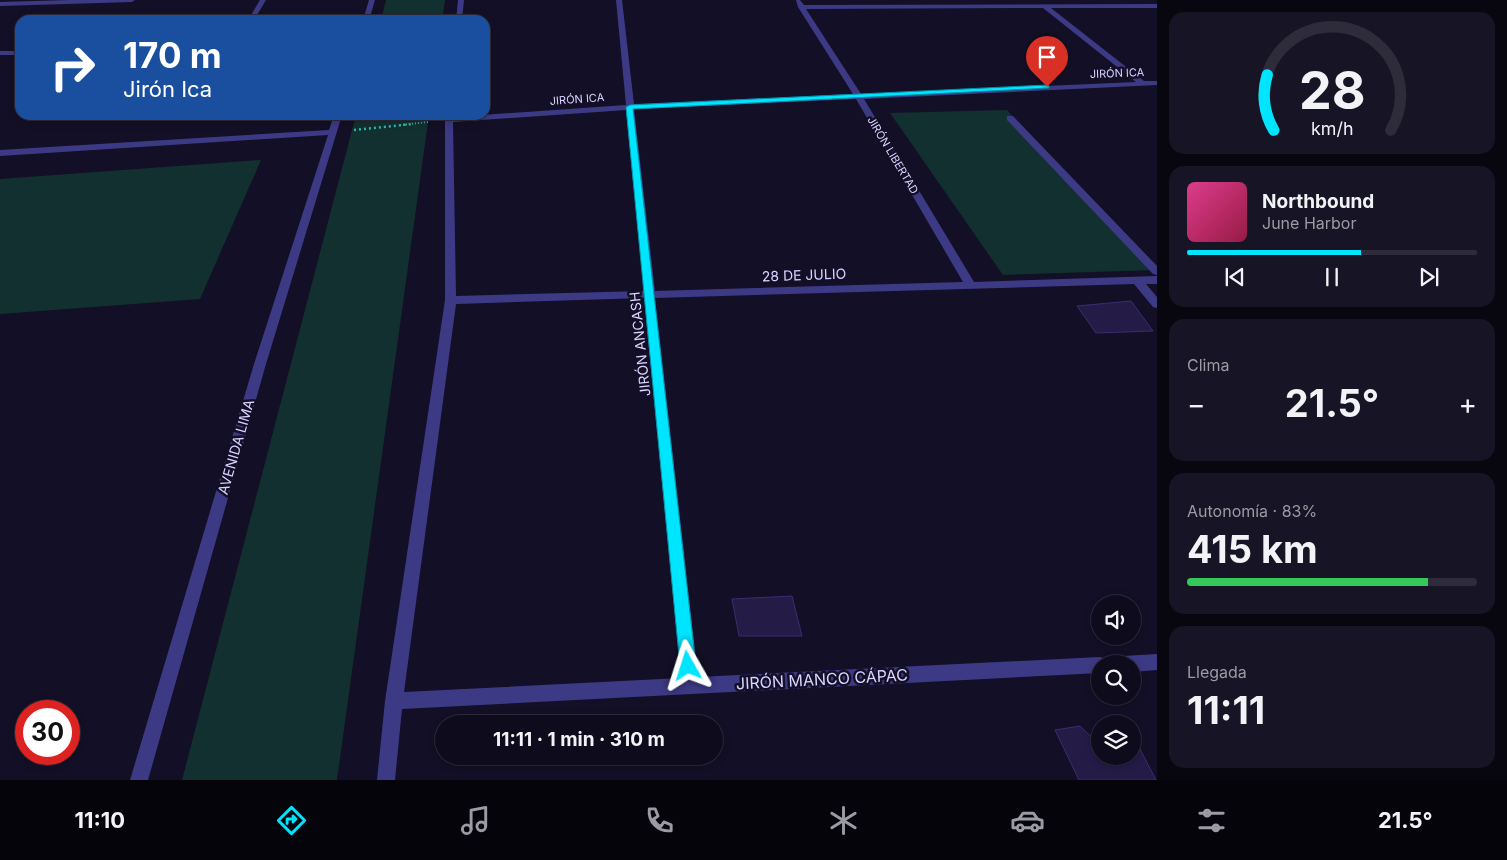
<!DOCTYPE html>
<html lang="es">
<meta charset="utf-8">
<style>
:root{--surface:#0e0b1c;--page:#171425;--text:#f1f3f6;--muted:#9b9ba3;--line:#2e2b3b;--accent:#00e5ff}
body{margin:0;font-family:Inter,sans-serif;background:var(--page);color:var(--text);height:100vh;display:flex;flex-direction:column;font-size:19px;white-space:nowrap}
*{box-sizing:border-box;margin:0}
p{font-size:16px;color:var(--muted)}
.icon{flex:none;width:28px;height:28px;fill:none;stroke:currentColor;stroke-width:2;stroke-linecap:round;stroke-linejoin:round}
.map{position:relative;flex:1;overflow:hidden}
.drawer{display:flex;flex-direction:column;gap:12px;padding:12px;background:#08060f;width:350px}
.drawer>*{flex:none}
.guide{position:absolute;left:15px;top:15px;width:475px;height:105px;border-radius:15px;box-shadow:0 2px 8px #0003,0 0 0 1px var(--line);background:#1a4fa0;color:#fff;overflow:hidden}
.controls{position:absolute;left:1091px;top:595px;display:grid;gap:10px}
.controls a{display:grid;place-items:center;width:50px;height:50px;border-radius:50%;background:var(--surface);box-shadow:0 2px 8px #0003,0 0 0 1px var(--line);font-size:25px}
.speed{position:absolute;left:15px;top:700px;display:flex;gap:10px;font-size:25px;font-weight:700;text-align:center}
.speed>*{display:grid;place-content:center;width:65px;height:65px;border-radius:50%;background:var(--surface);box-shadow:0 2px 8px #0003,0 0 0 1px var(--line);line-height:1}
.speed .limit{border:8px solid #d22;background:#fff;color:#111}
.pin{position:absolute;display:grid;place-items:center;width:42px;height:42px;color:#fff;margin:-51px -21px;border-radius:50% 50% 50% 0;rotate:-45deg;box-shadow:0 0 5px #0007}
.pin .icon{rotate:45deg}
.me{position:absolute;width:55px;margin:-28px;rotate:354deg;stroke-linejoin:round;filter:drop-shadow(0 0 4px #0008)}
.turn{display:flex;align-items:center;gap:18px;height:105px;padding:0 25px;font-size:22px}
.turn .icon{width:65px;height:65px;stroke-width:2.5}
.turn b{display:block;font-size:35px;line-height:42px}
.big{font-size:38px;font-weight:700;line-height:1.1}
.drawer .widget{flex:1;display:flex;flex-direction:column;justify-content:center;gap:8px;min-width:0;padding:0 18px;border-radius:15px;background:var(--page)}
.drawer .dial{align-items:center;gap:0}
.dial svg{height:130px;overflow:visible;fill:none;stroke:var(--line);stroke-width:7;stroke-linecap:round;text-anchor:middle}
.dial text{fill:var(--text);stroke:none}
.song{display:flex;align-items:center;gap:15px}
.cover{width:60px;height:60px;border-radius:8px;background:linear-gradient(135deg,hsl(330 70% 55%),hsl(340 70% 35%))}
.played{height:5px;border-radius:2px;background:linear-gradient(90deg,var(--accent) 60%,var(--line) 60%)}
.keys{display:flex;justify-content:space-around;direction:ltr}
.heat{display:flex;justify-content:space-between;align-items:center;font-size:28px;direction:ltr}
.charge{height:8px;border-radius:4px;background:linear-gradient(90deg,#34c759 83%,var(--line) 0)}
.trip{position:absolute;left:435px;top:715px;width:288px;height:50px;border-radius:25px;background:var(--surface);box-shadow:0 2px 8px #0003,0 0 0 1px var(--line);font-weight:700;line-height:50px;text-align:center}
.tabs{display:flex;height:80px;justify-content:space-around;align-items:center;background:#06040b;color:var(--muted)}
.tabs .icon{width:35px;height:35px}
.tabs .current{color:var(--accent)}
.tabs b{font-size:22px;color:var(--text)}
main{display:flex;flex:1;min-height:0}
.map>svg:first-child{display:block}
.green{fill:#12302f}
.building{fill:#241b47;stroke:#3b2d73}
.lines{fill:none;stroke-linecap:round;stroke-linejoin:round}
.path-far1{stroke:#2fb8b0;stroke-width:2;stroke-dasharray:1 2;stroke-linecap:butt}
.path{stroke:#2fb8b0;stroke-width:2.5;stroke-dasharray:2 3;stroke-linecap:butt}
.minor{fill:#3d3a85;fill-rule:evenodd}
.route{fill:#00e5ff;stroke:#0095a6}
.labels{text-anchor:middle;stroke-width:5;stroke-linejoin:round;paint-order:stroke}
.far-street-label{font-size:11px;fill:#d9d4ff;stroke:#130f26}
.street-label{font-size:14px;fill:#d9d4ff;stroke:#130f26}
.near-street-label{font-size:16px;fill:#d9d4ff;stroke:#130f26}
</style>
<main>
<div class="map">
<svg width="1157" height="780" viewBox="0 0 1157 780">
<rect width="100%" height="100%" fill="#130f26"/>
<g class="green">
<polygon points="386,0 445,0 442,20 381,20"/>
<polygon points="1007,110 1155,270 1003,275 890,113"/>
<polygon points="356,115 429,115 337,780 182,780"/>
<polygon points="261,160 200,299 0,314 0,179"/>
</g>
<g class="building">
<polygon points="1131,301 1153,331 1096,333 1077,306"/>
<polygon points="792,596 802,636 739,636 732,599"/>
<polygon points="1080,726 1100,745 1100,756 1132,756 1132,745 1138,745 1156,780 1079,780 1055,730"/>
</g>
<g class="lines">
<polyline class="path-far1" points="400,125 428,122"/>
<polyline class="path" points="354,130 412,124"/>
<g class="minor">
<polygon points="69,0 135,0 132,2 0,6 0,2"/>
<polygon points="260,0 266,0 254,20 248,20"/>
<polygon points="369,0 375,0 369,20 363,20"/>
<polygon points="458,0 464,0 462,20 456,20"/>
<path d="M 616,0 L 622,0 L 634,104 L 853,94 L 798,7 L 796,0 L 800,0 L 804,5 L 1157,4 L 1157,8 L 1051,8 L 1144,81 L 1157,81 L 1157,85 L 864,99 L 974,282 L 1157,276 L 1157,284 L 1146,284 L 1157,297 L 1157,308 L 1153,307 L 1134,284 L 655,298 L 698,677 L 1100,657 L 1106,659 L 1108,664 L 1100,664 L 1100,673 L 402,709 L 395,780 L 377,780 L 385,701 L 445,300 L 445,115 L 453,115 L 453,117 L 626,105 ZM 1043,8 L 1136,82 L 861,94 L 806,9 ZM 856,99 L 963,282 L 655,291 L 634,109 ZM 626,110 L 644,291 L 456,296 L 453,122 ZM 644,298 L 681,678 L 404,692 L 456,304 Z"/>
<rect x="0" y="51" width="20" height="4"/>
<polygon points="190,115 198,115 193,118 190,118"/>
<polygon points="334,115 342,115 266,364 148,780 130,780 254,364 328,135 0,156 0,150 329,130"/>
<polygon points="1007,116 1013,116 1157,266 1157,275 1153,274 1007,120"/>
<polygon points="1157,654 1157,670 1132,672 1132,664 1115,664 1117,658 1123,656"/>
</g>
</g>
<polygon class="route" points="1047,85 1049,86 1049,88 633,109 696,666 693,672 688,674 682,672 680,666 626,107 630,105"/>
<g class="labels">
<g class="far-street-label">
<text transform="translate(1117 73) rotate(-2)" y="4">JIRÓN ICA</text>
<text transform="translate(577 99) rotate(-4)" y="4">JIRÓN ICA</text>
<text transform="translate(893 155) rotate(59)" y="4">JIRÓN LIBERTAD</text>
</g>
<g class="street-label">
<text transform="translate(804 275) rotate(-2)" y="5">28 DE JULIO</text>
<text transform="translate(640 344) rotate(-96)" y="5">JIRÓN ANCASH</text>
<text transform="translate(236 447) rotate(-74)" y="5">AVENIDA LIMA</text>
</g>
<g class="near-street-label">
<text transform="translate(822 679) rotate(-3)" y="6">JIRÓN MANCO CÁPAC</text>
</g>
</g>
</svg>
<div class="controls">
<a><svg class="icon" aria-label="sound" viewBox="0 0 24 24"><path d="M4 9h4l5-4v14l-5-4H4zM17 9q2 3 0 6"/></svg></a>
<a><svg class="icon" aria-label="search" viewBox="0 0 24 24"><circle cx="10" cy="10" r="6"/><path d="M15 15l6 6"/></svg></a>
<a><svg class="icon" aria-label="layers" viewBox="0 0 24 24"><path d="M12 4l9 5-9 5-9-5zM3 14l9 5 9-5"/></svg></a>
</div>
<div class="speed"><div class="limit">30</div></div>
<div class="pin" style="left:1047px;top:87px;background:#d93025"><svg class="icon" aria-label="arrive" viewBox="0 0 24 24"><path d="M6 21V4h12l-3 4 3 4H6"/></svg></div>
<svg class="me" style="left:688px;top:666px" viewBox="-20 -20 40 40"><path d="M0-17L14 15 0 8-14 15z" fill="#00e5ff" stroke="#fff" stroke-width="4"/></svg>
<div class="trip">11:11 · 1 min · 310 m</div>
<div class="guide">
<div class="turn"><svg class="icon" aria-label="right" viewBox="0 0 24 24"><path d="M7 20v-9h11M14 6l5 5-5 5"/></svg><div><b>170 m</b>Jirón Ica</div></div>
</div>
</div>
<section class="drawer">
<div class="widget dial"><svg viewBox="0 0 100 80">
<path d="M14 69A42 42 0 1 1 86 69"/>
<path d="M14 69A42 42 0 0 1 10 35" stroke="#00e5ff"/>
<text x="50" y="56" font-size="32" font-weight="700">28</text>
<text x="50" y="72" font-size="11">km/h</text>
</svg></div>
<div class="widget">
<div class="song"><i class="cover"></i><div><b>Northbound</b><p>June Harbor</p></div></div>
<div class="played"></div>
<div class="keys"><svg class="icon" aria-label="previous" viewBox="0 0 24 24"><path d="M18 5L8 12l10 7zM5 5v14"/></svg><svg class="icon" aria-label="pause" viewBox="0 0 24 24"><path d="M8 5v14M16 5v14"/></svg><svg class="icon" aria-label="next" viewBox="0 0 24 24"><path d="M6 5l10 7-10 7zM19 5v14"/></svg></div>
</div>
<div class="widget"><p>Clima</p>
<div class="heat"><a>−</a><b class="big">21.5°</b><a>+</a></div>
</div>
<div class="widget"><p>Autonomía · 83%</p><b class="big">415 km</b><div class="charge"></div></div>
<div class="widget"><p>Llegada</p><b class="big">11:11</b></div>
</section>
</main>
<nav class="tabs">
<b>11:10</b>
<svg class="icon current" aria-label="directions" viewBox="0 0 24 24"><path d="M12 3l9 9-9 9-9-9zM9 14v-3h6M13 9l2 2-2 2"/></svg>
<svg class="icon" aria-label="music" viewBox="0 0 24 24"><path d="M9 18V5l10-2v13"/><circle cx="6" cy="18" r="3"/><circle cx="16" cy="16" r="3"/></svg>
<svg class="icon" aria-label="phone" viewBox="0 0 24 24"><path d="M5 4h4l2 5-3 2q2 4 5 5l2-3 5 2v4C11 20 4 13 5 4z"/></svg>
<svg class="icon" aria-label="climate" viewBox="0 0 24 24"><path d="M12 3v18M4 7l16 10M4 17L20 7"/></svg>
<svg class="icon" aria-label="car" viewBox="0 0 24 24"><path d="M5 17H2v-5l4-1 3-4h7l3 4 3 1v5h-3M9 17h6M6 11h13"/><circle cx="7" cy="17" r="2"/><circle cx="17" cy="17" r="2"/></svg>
<svg class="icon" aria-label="filters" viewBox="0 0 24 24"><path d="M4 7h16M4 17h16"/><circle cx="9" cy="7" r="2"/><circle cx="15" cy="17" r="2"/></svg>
<b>21.5°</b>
</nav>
